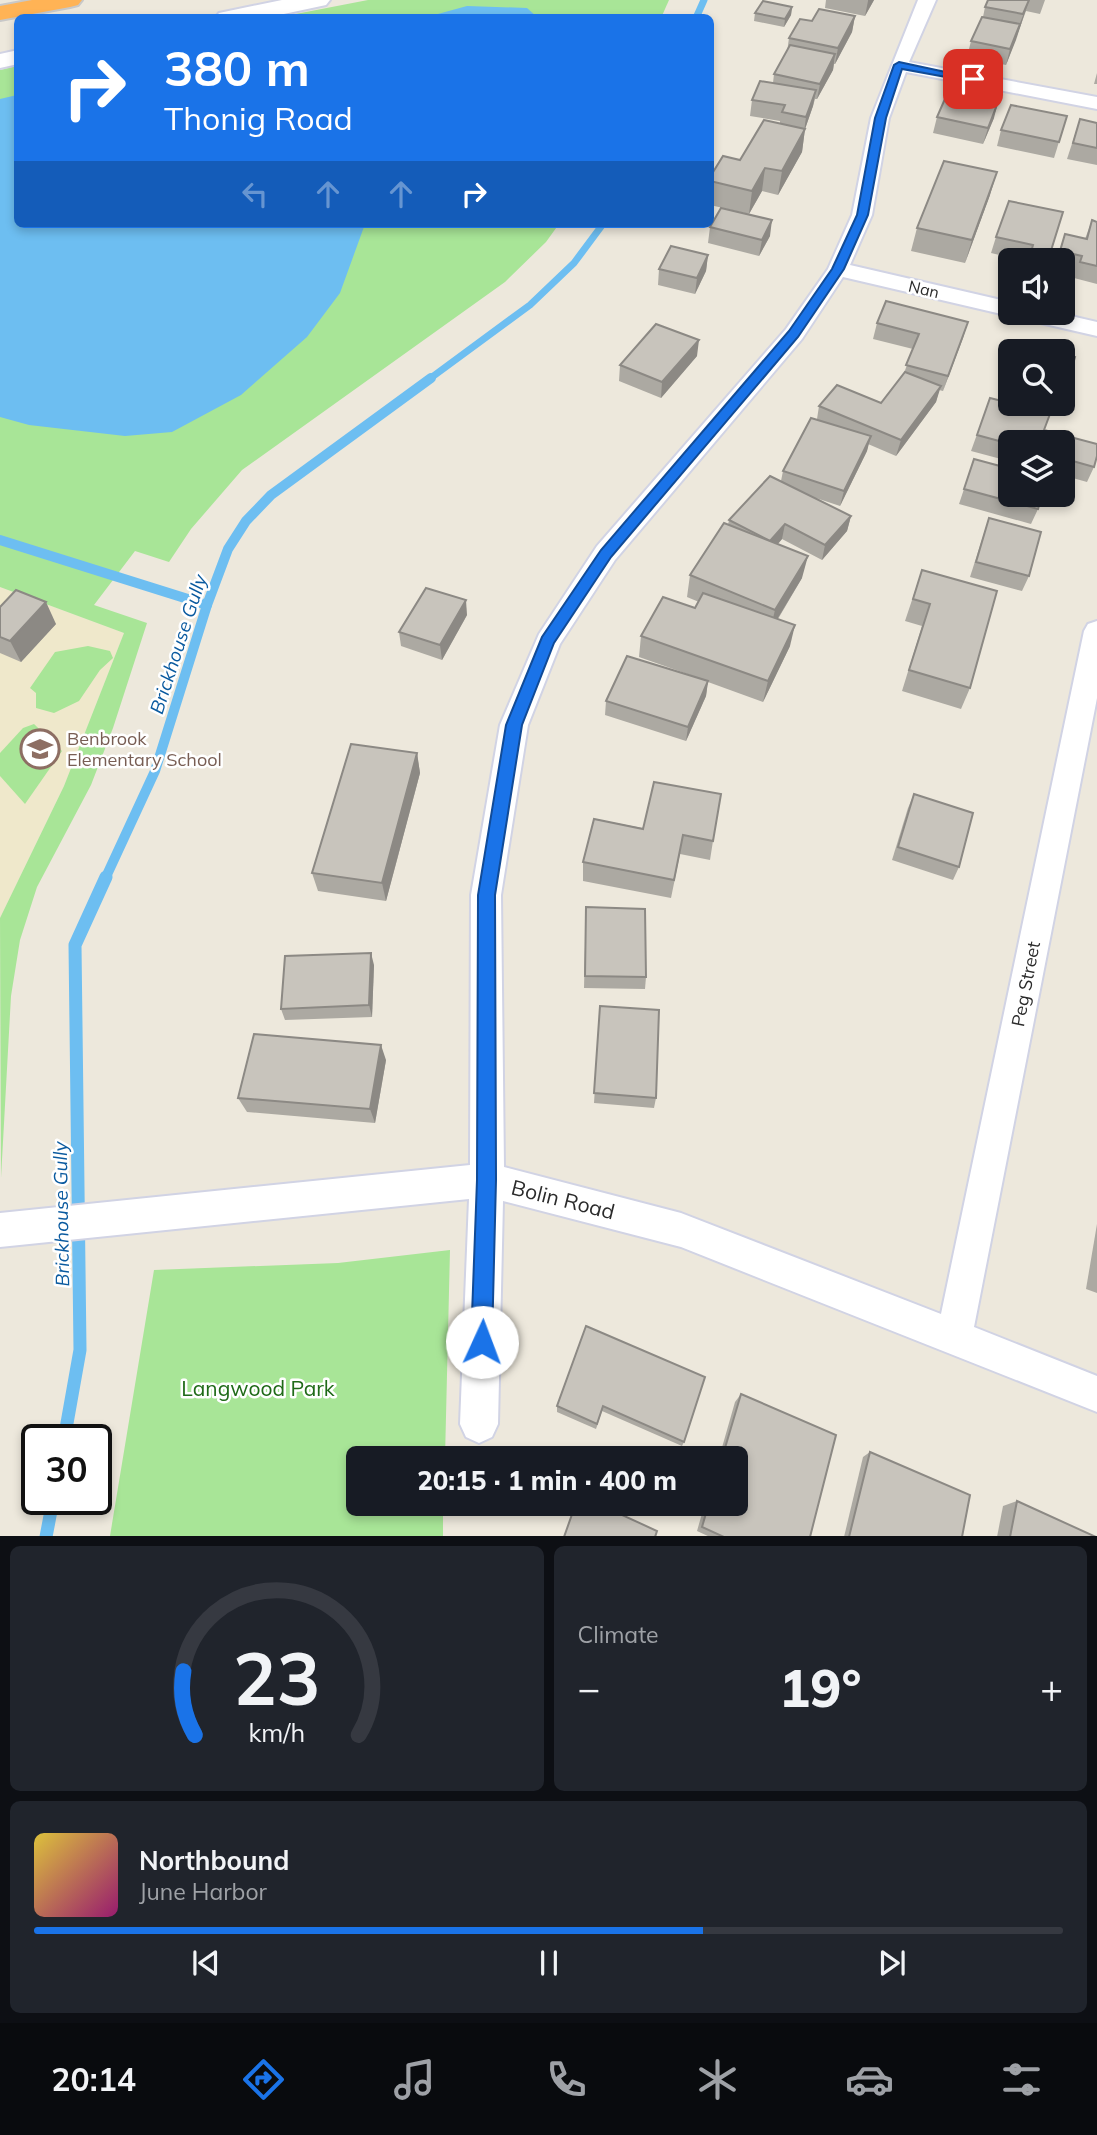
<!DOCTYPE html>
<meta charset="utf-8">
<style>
:root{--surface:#171b24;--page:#20242c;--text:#f1f3f6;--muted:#9ea1a6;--line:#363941;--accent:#1a73e8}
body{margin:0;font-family:Mulish,sans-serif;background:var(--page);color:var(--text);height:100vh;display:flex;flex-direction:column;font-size:26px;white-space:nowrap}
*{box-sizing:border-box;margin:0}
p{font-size:23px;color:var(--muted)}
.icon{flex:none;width:38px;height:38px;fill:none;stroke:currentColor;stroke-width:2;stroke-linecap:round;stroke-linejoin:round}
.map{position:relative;height:1536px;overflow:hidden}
.drawer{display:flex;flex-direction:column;gap:10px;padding:10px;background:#0d0f14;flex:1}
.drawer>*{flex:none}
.top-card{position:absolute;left:14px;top:14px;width:700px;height:214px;border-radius:10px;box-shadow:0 4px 10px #0003;background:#1a73e8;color:#fff;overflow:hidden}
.buttons{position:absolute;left:998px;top:248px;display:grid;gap:14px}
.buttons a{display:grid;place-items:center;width:77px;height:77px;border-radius:10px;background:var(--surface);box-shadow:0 4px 10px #0003;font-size:35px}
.speed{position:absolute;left:21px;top:1424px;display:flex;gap:14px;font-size:35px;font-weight:700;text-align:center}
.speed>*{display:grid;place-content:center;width:91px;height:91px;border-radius:50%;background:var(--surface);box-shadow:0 4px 10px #0003;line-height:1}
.speed .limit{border:4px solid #111;border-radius:10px;background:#fff;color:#111}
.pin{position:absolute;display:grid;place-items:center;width:60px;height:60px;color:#fff;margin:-30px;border-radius:14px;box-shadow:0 4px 10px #0006}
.me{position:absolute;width:77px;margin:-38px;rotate:2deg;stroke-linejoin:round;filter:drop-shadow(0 0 5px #0008)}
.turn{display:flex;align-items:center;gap:24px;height:147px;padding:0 35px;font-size:32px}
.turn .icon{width:91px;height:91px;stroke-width:2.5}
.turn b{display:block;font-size:49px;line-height:60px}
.lanes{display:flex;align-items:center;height:66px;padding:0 35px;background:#0003;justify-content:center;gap:35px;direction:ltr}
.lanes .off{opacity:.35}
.big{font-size:52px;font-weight:800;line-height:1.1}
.drawer .card{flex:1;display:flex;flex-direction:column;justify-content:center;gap:10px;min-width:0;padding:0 24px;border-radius:10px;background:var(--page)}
.drawer .dial{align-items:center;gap:0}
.dial svg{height:182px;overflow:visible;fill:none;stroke:var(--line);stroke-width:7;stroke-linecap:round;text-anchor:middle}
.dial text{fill:var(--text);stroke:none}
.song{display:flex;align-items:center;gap:21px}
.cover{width:84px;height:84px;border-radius:10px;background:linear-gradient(135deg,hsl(50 70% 55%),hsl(320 70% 35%))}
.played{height:7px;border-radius:4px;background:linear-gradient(90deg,var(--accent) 65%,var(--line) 65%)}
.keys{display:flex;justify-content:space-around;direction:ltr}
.heat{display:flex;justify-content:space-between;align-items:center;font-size:38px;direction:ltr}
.drawer .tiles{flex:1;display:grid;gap:10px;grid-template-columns:1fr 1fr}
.card:last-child{grid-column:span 2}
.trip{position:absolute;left:346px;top:1446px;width:402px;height:70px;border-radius:10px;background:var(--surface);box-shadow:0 4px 10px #0003;font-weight:800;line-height:70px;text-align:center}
.menu{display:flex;height:112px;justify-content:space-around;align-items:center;background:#090b0e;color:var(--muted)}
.menu .icon{width:49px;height:49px}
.menu .active{color:var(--accent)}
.menu b{font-size:32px;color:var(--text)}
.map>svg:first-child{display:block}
.education{fill:#efe8cb}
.green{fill:#a8e597}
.water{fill:#6dbef1}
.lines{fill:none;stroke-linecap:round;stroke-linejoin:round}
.stream-far2{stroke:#6dbef1;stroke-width:7}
.stream-far1{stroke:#6dbef1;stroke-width:10}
.stream{stroke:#6dbef1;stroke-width:13}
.minor-casing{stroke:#d1d3e4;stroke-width:4}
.secondary-casing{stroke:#d1d3e4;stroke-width:4}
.motorway-casing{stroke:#c8c8c8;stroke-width:4}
.minor{fill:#fff;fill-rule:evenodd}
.secondary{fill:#fff;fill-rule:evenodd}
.motorway{fill:#ffb355;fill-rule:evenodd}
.wall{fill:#aca9a2}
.shaded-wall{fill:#8c8984}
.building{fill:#c8c4bc;stroke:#8c8984;stroke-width:2}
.route{fill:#1a73e8;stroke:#114b97;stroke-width:2}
.labels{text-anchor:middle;stroke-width:5;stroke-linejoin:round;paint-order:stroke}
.far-street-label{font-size:16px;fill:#2b2b2b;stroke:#fff}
.education-label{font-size:18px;fill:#785e54;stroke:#fff;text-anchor:start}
.street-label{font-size:18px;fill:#2b2b2b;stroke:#fff}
.water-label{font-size:19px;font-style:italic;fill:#0a5a9f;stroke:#fff}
.near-street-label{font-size:21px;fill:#2b2b2b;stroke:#fff}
.near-park-label{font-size:21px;fill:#1f6a18;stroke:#fff}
</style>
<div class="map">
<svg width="1097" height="1537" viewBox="0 0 1097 1537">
<rect width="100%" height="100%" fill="#ede8dc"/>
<polygon class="education" points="0,587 124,633 64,786 0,918"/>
<g class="green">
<polygon points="368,0 669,0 661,18 275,18"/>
<polygon points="17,66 18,224 559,224 546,242 505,282 242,470 191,529 169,562 135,551 94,605 147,623 113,728 91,785 37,887 20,940 11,996 1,1178 0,918 64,786 124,633 0,587 0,70"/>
<polygon points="88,646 110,651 113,658 100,670 79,701 54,713 36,708 36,693 30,688 55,652"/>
<polygon points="34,724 62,751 25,804 0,776 0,753 23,728"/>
<polygon points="450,1250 445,1458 359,1458 359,1503 443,1503 443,1536 110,1536 154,1270 338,1263"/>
</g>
<g class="water">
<polygon points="467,6 527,8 537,17 427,17"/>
<polygon points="17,95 18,224 365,224 340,293 307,337 241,395 172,432 125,436 29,425 0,417 0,99"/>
</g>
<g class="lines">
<g class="stream-far2">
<polyline points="696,18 704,0"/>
<polyline points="428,380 530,305 574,263 603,224"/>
</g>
<g class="stream-far1">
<polyline points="0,540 207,605"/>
<polyline points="105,879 155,771 207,605 228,549 246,521 271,495 431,378"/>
</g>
<g class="stream">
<polyline points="64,1440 80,1350 75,945 106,877"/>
<polyline points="46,1537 53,1500"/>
</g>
<g class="minor-casing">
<polygon id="minor" points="918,0 936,0 909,62 1097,97 1097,109 906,72 889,118 872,215 850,265 1010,302 1010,313 1058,313 1097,322 1097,336 1019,318 1017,314 1010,316 843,277 802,339 615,560 560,644 528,725 501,895 504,1167 681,1213 941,1314 1084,631 1088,624 1097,621 1097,698 974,1327 1097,1376 1097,1412 681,1247 503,1201 498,1424 492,1437 479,1443 466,1437 460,1424 469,1199 0,1247 0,1213 470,1165 471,895 500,725 539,634 597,546 786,329 828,269 852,215 871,118"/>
</g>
<g class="secondary-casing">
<g id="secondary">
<polygon points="282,0 330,0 326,5 265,18 215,18 219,13"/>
<polygon points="18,50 18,64 0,68 0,54"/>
</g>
</g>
<g class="motorway-casing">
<polygon id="motorway" points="32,0 82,0 78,5 70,7 0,20 0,6"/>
</g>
<use href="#minor" class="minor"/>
<use href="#secondary" class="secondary"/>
<use href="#motorway" class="motorway"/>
</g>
<g class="wall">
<polygon points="826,0 874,0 865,16 825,8"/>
<polygon points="1029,0 1045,0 1040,14 1026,11 1006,65 967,57 971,41 983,17 985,7"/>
<polygon points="792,7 791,15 784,27 754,21 755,13"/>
<polygon points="855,16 852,32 835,64 834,64 833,70 817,99 815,99 813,106 805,129 802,152 778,195 762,191 749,214 710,205 710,177 740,160 780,123 780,121 750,116 752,100 773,83 774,74 787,52 789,38 812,21"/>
<polygon points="1097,73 1097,84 1094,84"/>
<polygon points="1067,116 1054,158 997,146 1001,130"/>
<polygon points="937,117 994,118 983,144 933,133"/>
<polygon points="1080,119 1097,123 1097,165 1067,159"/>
<polygon points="990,195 965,263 911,251 917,228"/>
<polygon points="1063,212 1047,261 1025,261 991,253 996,237"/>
<polygon points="1092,220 1097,222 1097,284 1074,278 1075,272 1062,269 1062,261 1056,261 1065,234 1085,239"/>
<polygon points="710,227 770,236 759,256 708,243"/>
<polygon points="708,255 706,271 695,294 658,285 659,269"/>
<polygon points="968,322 943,391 939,390 936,402 896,456 868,444 867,451 840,506 816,498 851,516 847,531 822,560 782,539 778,544 802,578 778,619 790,646 763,702 708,682 706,696 686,741 605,715 606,701 696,677 639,657 641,636 695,608 699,602 687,597 690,575 728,525 729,520 781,481 783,471 817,419 819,406 881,403 904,373 913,349 873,339 877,323"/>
<polygon points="1062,354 1068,382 1062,396"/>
<polygon points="697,356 661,398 619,381 620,365"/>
<polygon points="990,398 1010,403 1010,404 1014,404 1050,414 1044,430 1097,444 1097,456 1094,467 1087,482 1062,475 1062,443 1010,443 1010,495 1042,495 1038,509 1031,524 959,504 974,459 998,466 1001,459 971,451"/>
<polygon points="989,518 1029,576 1022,591 970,577 984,533"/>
<polygon points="922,570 970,688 961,709 902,691 922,626 905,621"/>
<polygon points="0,607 56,624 21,662 0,653"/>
<polygon points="467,615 442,660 401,646 399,632"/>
<polygon points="417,753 420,773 386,901 318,891 312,873"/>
<polygon points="914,794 959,867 953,880 892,860 908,808"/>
<polygon points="594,819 713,841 710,860 680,854 671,898 583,881 583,862"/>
<polygon points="586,907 646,977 645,989 584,988"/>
<polygon points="374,965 372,1017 285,1020 281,1009"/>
<polygon points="600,1006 656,1098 654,1108 594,1103"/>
<polygon points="386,1060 375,1123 247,1112 238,1098"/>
<polygon points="1097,1224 1097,1293 1086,1289"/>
<polygon points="586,1326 684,1442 682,1446 602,1411 596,1429 557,1412 557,1406"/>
<polygon points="741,1394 810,1537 710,1537 697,1531 705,1503 737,1503 737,1458 719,1458 735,1402"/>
<polygon points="870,1452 962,1537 844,1537 863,1457"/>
<polygon points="1017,1501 1096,1537 997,1537 1003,1506"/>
</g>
<g class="shaded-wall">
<polygon points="868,0 874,0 865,16 868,1"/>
<polygon points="1029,0 1016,40 1006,65 1010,49"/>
<polygon points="792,7 791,15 784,27 785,19"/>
<polygon points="855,16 852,32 835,64 838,48"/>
<polygon points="835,54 833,70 817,99 820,84"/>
<polygon points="816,90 813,106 804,132 805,129 802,152 778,195 782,171 804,132 806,117"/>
<polygon points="998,102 994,118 983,144 988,128"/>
<polygon points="765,168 762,191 749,214 752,191"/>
<polygon points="997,172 990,195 965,263 972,240"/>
<polygon points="772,220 770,236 759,256 762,240"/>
<polygon points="708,255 706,271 695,294 697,278"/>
<polygon points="968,322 963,338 943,391 948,376"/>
<polygon points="699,340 697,356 661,398 662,382"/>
<polygon points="941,386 936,402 896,456 901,440"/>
<polygon points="871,436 867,451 840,506 844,491"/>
<polygon points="851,516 847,531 822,560 825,545"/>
<polygon points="785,524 782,539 767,556 770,541"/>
<polygon points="808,556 802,578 770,631 775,610"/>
<polygon points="466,600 467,615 442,660 440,645"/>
<polygon points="46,602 56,624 21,662 10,641"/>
<polygon points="795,625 790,646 763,702 768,681"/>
<polygon points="708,681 706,696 686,741 688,727"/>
<polygon points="417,753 420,773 386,901 382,883"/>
<polygon points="371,953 374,965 372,1017 369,1005"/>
<polygon points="381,1045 386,1060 375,1123 370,1109"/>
</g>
<g class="building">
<polygon points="988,0 1029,0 1023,14 985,7"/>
<polygon points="763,1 792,7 785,19 755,13"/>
<polygon points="819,9 855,16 838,48 789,38 800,19 812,21"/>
<polygon points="982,17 1020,24 1010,49 971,41"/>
<polygon points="790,45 835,54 820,84 774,74"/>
<polygon points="760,81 816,90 806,117 782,112 785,105 752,100"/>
<polygon points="948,92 998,102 988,128 937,117"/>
<polygon points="1011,105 1067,116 1059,142 1001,130"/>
<polygon points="1080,119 1097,123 1097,148 1073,143"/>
<polygon points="764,120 805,129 782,171 765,168 752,191 710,181 710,177 723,156 740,160"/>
<polygon points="944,161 997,172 972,240 917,228"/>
<polygon points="1009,201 1063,212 1049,257 1031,252 1033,245 996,237"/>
<polygon points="721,208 772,220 762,240 710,227"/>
<polygon points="1092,220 1097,222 1097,266 1080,262 1082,256 1060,251 1065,234 1087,239"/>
<polygon points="671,246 708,255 697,278 659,269"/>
<polygon points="886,301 968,322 948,376 906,365 919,334 877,323"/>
<polygon points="656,324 699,340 662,382 620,365"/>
<polygon points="1035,347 1053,352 1033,352"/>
<polygon points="1062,354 1075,357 1068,382 1062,381"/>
<polygon points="905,372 941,386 901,440 819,406 837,385 881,403"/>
<polygon points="990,398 1010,403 1010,404 1014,404 1050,414 1044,430 1097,444 1097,456 1094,467 1062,458 1062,443 1010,443 1010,444 977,435"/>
<polygon points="811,418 871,436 844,491 783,471"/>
<polygon points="1005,449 1010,450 1010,495 1042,495 1038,509 964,489 974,459 1000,466"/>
<polygon points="770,476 851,516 825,545 785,524 770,541 729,520"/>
<polygon points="989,518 1041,532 1029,576 976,562"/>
<polygon points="724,523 808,556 775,610 690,575"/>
<polygon points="922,570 997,591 970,688 909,670 930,604 913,599"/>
<polygon points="426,588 466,600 440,645 399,632"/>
<polygon points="16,590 46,602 10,641 0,637 0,607"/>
<polygon points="703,593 795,625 768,681 641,636 663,597 695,608"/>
<polygon points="627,656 708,681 688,727 606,701"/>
<polygon points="351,744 417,753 382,883 312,873"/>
<polygon points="654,782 721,794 713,841 683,835 674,880 583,862 594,819 643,829"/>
<polygon points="914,794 973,813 959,867 898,847"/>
<polygon points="586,907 645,909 646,977 585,976"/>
<polygon points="371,953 369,1005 281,1009 285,956"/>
<polygon points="600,1006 659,1010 656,1098 594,1093"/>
<polygon points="254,1034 381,1045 370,1109 238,1098"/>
<polygon points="586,1326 705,1377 684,1442 603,1406 597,1424 557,1406"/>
<polygon points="741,1394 836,1435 810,1537 724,1537 702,1527 709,1503 737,1503 737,1458 722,1458"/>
<polygon points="870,1452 970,1495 962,1537 849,1537"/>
<polygon points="1017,1501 1096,1537 1010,1537"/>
<polygon points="576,1503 596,1503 657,1531 655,1537 564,1537"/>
</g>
<polygon class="route" points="899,62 978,79 973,82 902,69 886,118 868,215 844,269 798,337 611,557 554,643 522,725 495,895 496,1180 492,1342 489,1350 482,1353 474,1350 471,1342 477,1180 478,895 506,725 542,637 601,550 789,331 832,269 857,215 875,118 894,65"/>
<defs>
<g id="school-ring" transform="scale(2.0125)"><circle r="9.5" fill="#fff" stroke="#8d6e63" stroke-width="1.5"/><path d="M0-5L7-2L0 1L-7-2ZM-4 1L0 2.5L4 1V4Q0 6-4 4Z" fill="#8d6e63"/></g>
</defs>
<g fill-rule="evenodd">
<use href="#school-ring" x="40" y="749"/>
</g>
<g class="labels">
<g class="far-street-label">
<text transform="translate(924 289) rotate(13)" y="6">Nan</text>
</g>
<g class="education-label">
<text x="67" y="745">Benbrook<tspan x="67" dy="21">Elementary School</tspan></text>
</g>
<g class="street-label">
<text transform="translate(1026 984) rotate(-79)" y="6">Peg Street</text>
</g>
<g class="water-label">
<text transform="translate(178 644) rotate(-72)" y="7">Brickhouse Gully</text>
<text transform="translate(61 1214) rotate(-91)" y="7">Brickhouse Gully</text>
</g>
<g class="near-street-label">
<text transform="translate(563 1200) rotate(14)" y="7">Bolin Road</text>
</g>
<g class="near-park-label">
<text x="258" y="1396">Langwood Park</text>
</g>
</g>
</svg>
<div class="buttons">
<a><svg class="icon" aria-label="sound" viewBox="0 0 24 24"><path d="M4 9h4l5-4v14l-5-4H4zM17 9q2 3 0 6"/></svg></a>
<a><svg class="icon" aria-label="search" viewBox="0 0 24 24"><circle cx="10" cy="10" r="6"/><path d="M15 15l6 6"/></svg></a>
<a><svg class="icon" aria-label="layers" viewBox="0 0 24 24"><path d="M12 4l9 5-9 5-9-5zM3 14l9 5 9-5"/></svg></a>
</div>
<div class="speed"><div class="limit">30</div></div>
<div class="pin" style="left:973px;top:79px;background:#d93025"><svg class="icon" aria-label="arrive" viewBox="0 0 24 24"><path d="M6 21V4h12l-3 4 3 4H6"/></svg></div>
<svg class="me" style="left:482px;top:1342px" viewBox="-20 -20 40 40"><circle r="19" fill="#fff"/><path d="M0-13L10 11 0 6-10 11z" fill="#1a73e8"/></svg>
<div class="trip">20:15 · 1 min · 400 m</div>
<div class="top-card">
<div class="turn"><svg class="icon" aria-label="right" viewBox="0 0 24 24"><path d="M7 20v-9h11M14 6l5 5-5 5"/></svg><div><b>380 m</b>Thonig Road</div></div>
<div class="lanes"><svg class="icon off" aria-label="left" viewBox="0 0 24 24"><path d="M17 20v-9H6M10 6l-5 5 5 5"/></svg><svg class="icon off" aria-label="ahead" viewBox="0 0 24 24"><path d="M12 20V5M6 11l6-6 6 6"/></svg><svg class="icon off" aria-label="ahead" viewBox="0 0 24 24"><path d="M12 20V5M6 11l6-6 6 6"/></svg><svg class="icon" aria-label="right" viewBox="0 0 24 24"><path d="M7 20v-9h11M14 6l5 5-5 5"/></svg></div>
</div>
</div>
<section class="drawer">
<div class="tiles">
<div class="card dial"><svg viewBox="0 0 100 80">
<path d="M14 69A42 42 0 1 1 86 69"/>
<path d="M14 69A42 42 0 0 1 9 41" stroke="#1a73e8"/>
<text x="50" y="56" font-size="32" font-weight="700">23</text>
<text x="50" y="72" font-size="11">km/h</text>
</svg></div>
<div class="card"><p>Climate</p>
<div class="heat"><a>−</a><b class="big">19°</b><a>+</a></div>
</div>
<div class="card">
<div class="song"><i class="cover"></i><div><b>Northbound</b><p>June Harbor</p></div></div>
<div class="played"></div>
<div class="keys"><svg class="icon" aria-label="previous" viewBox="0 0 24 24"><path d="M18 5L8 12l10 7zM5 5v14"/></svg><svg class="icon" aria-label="pause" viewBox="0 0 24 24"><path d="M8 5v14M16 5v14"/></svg><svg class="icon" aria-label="next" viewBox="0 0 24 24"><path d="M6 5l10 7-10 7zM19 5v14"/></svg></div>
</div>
</div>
</section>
<nav class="menu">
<b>20:14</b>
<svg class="icon active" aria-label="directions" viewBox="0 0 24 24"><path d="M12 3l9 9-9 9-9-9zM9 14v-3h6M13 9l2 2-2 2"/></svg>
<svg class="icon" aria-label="music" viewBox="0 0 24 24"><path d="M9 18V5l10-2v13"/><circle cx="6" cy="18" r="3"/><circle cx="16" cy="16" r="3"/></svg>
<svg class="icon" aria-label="phone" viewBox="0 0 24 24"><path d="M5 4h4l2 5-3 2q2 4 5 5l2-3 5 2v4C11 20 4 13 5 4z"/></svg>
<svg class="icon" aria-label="climate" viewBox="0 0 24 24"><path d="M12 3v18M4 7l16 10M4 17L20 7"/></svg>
<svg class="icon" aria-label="car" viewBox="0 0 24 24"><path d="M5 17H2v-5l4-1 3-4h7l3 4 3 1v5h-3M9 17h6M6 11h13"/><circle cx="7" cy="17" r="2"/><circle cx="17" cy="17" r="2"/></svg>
<svg class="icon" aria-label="filters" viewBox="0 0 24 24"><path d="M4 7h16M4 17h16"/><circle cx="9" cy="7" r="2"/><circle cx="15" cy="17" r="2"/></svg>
</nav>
